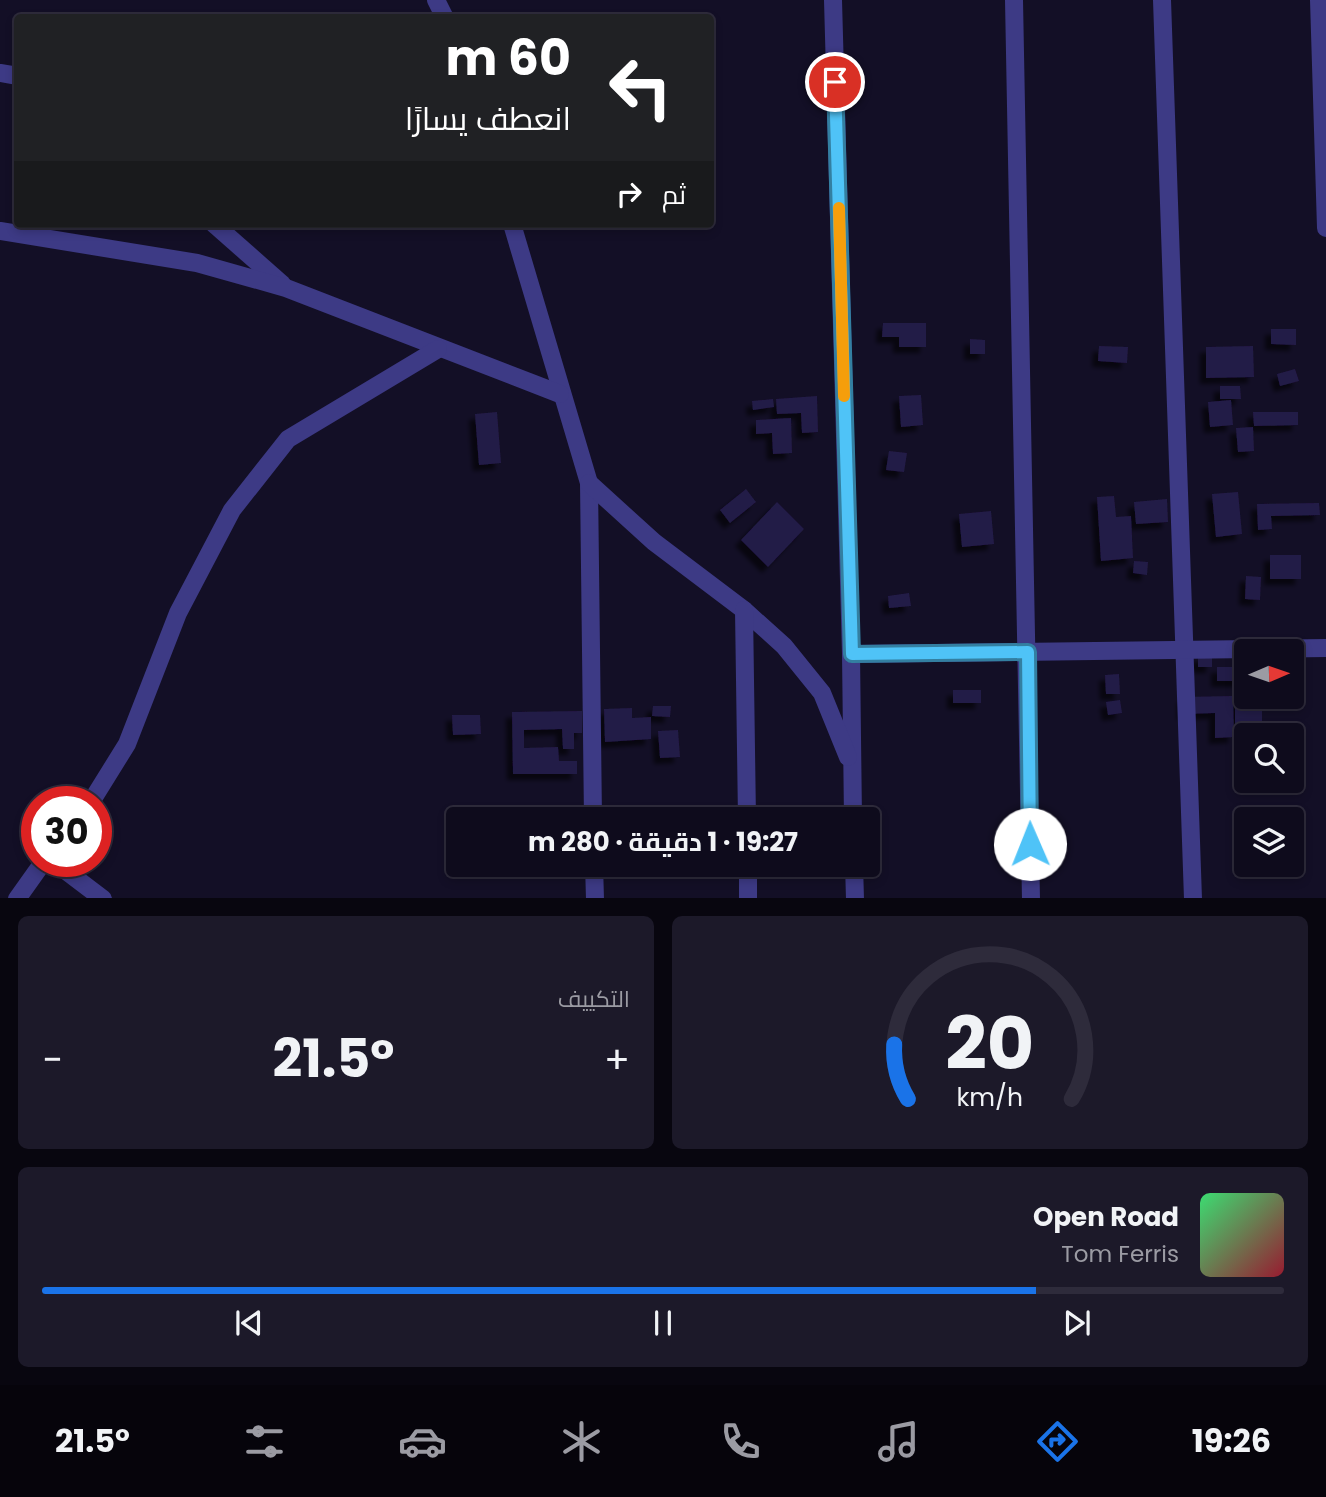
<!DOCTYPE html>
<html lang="ar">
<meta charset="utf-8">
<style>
:root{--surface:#0e0b1c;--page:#1c1929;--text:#f1f3f6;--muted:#9b9ba3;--line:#2e2b3b;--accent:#1a73e8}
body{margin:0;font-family:Poppins,Cairo,sans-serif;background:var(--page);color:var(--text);direction:rtl;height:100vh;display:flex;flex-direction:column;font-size:26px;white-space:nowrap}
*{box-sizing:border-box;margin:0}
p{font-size:23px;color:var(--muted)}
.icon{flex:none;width:38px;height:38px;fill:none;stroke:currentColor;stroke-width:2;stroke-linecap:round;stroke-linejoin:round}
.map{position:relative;height:898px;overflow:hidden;direction:ltr}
.panel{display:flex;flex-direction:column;gap:18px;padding:18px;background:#08060f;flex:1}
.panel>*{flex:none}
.banner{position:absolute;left:14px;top:14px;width:700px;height:214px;border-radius:7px;box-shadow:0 4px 10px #0003,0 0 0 2px var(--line);direction:rtl;background:#202124;color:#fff;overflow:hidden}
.needle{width:46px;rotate:88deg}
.controls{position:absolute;left:1234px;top:639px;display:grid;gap:14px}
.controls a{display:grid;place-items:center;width:70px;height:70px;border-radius:7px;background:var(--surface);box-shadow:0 4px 10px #0003,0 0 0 2px var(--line);font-size:35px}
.speed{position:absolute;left:21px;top:786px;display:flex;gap:14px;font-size:35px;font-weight:700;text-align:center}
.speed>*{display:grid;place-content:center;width:91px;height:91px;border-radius:50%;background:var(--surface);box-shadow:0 4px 10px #0003,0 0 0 2px var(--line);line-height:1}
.speed .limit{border:10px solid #d22;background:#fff;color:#111}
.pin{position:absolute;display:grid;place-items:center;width:60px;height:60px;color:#fff;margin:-30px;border:4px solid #fff;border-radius:50%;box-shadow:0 2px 7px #0007}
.me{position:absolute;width:77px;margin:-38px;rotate:359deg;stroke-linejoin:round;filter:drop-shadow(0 0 5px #0008)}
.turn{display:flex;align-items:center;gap:24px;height:147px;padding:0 28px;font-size:32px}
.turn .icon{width:91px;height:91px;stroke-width:2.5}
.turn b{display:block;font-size:49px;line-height:60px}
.then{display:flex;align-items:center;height:66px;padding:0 28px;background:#0003;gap:14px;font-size:26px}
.big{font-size:52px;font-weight:700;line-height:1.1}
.panel .card{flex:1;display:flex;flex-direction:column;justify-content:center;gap:10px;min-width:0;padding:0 24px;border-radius:10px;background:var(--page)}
.panel .dial{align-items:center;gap:0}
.dial svg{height:182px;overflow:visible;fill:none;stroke:var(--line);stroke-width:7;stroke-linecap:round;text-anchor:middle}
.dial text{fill:var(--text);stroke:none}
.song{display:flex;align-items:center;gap:21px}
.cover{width:84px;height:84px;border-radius:10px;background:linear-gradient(135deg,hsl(140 70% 55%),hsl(350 70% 35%))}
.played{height:7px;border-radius:4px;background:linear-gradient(90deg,var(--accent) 80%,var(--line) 80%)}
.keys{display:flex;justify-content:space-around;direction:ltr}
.heat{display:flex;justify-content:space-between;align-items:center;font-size:38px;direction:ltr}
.panel .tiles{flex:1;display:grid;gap:18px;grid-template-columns:1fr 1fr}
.card:last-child{grid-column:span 2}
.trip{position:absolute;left:446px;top:807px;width:434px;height:70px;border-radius:7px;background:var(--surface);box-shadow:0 4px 10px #0003,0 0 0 2px var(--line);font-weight:700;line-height:70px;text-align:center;direction:rtl}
.tabs{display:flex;height:112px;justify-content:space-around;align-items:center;background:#06040b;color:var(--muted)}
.tabs .icon{width:49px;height:49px}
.tabs .active{color:var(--accent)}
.tabs b{font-size:32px;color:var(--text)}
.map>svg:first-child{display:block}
.building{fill:#241b47;filter:url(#shadow)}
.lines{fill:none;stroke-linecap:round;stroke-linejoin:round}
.street{stroke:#3d3a85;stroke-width:18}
.route-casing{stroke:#337fa1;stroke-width:18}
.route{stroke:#4fc3f7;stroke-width:12}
.slow{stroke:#f59e0b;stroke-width:12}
</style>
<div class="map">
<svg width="1326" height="899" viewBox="0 0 1326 899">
<defs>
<filter id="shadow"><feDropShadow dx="-6" dy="6" stdDeviation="2" flood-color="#0009"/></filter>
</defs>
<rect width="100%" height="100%" fill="#130f26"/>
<g class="building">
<polygon points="883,323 926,323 926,347 899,347 899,337 882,337"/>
<polygon points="1271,329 1296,329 1296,345 1271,344"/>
<polygon points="970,339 985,340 985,354 970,354"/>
<polygon points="1099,346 1128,347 1127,363 1098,361"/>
<polygon points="1253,346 1254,377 1206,378 1206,347"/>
<polygon points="1295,369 1299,381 1280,386 1277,374"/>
<polygon points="1220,386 1240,386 1241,399 1220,399"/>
<polygon points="921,395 923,425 901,427 899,396"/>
<polygon points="817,396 818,432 802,433 801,413 777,414 776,399"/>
<polygon points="773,399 774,407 753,410 752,401"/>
<polygon points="1231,400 1233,425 1210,427 1208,402"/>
<polygon points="497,412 501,463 479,465 475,414"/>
<polygon points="1253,412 1298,412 1298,425 1254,426"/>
<polygon points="791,418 792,453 773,454 772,433 756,434 756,420"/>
<polygon points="1253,427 1254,451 1238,452 1236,428"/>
<polygon points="889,451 907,453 904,472 886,470"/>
<polygon points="746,489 756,502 730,523 720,510"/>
<polygon points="1238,492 1242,534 1216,537 1212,494"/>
<polygon points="1114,496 1116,517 1131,516 1133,558 1101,561 1097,497"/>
<polygon points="1167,499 1168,522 1136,524 1134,502"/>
<polygon points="777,502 804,529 768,567 741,540"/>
<polygon points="1319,503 1320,515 1271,516 1272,529 1258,530 1257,504"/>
<polygon points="991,511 994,544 962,547 959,514"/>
<rect x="1270" y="555" width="31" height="24"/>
<polygon points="1134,561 1148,562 1147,575 1133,573"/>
<polygon points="1246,576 1261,577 1260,600 1245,599"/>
<polygon points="909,593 911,606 889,608 888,596"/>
<rect x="1198" y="656" width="14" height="11"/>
<rect x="1217" y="667" width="26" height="14"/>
<polygon points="1119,674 1120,694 1106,694 1105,675"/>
<rect x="953" y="690" width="28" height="13"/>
<polygon points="1233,696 1234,737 1215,738 1215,713 1183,714 1183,697"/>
<polygon points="1235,697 1262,697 1262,724 1235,725"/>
<polygon points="1120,700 1122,713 1108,715 1106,702"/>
<polygon points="653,706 671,706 670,717 652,716"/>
<polygon points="632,708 632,718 651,717 651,739 605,742 604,709"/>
<polygon points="582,711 582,733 574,733 574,749 563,749 562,729 524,730 524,748 558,747 559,761 577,761 577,774 513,774 512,712"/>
<polygon points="452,715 480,715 481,734 453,735"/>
<polygon points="678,730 680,757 660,758 658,731"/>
</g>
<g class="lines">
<g class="street">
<polyline points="436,0 445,18"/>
<polyline points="833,0 851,654 853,819"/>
<polyline points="1014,0 1031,899"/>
<polyline points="1162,0 1193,899"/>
<polyline points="1319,0 1326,228"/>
<polyline points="0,73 18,76"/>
<polyline points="214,224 282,284"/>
<polyline points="512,224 589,483 593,819"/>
<polyline points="0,231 197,263 286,288 560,394"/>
<polyline points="589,483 654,542 744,610 784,646 822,693 848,757"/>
<polyline points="744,610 747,819"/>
<polyline points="851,654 1326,648"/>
<polyline points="91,802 127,744 178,613 232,510 288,439 438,349"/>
<polyline points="53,861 103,899"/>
<polyline points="594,864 595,899"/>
<polyline points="748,864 748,899"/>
<polyline points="854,864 855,899"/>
<polyline points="17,899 44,861"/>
</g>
</g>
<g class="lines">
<g class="route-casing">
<polyline id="route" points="835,82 852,654 1028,652 1030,844"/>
</g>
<use href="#route" class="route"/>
<polyline class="slow" points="839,208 844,396"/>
</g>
</svg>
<div class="controls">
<a><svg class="needle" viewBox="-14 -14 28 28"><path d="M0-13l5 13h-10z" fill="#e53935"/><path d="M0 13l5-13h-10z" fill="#9b9ba3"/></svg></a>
<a><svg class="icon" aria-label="search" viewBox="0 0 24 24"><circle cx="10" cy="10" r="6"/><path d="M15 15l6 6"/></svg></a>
<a><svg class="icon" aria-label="layers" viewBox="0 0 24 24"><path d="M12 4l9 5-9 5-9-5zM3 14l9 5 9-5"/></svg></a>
</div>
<div class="speed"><div class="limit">30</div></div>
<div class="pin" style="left:835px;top:82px;background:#d93025"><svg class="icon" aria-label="arrive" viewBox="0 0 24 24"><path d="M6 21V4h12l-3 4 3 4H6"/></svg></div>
<svg class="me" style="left:1030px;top:844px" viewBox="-20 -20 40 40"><circle r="19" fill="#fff"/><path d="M0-13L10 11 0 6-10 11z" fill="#4fc3f7"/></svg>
<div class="trip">19:27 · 1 دقيقة · 280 m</div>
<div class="banner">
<div class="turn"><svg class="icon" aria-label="left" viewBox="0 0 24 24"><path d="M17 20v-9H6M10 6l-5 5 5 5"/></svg><div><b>60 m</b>انعطف يسارًا</div></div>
<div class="then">ثم<svg class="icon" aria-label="right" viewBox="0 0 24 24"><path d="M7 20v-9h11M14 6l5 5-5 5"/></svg></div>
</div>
</div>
<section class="panel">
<div class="tiles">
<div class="card dial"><svg viewBox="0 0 100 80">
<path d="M14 69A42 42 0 1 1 86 69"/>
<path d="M14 69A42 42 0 0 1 8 45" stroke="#1a73e8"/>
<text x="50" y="56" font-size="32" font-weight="700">20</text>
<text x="50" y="72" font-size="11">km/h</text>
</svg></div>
<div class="card"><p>التكييف</p>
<div class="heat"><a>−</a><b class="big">21.5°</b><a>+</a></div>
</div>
<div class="card">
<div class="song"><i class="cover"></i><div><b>Open Road</b><p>Tom Ferris</p></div></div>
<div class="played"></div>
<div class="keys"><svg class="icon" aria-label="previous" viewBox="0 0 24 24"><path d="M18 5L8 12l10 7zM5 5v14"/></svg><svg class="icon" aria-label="pause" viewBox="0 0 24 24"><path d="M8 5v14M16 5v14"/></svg><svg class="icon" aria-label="next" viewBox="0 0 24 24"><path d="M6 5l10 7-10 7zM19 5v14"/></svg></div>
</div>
</div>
</section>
<nav class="tabs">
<b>19:26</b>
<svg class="icon active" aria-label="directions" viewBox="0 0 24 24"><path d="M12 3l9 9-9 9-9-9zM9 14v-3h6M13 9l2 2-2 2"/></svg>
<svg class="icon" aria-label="music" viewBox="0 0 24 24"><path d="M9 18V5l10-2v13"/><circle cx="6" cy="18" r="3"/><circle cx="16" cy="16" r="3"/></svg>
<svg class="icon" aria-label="phone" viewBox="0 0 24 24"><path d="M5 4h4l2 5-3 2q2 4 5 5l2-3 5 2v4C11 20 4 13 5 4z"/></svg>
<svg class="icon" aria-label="climate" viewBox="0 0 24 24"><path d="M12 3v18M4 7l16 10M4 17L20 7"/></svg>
<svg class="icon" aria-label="car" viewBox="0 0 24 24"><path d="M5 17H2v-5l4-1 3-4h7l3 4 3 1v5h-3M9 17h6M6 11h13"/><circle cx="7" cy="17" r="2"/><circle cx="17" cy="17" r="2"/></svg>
<svg class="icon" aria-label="filters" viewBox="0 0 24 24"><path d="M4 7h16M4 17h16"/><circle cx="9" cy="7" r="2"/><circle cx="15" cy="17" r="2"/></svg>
<b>21.5°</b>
</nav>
